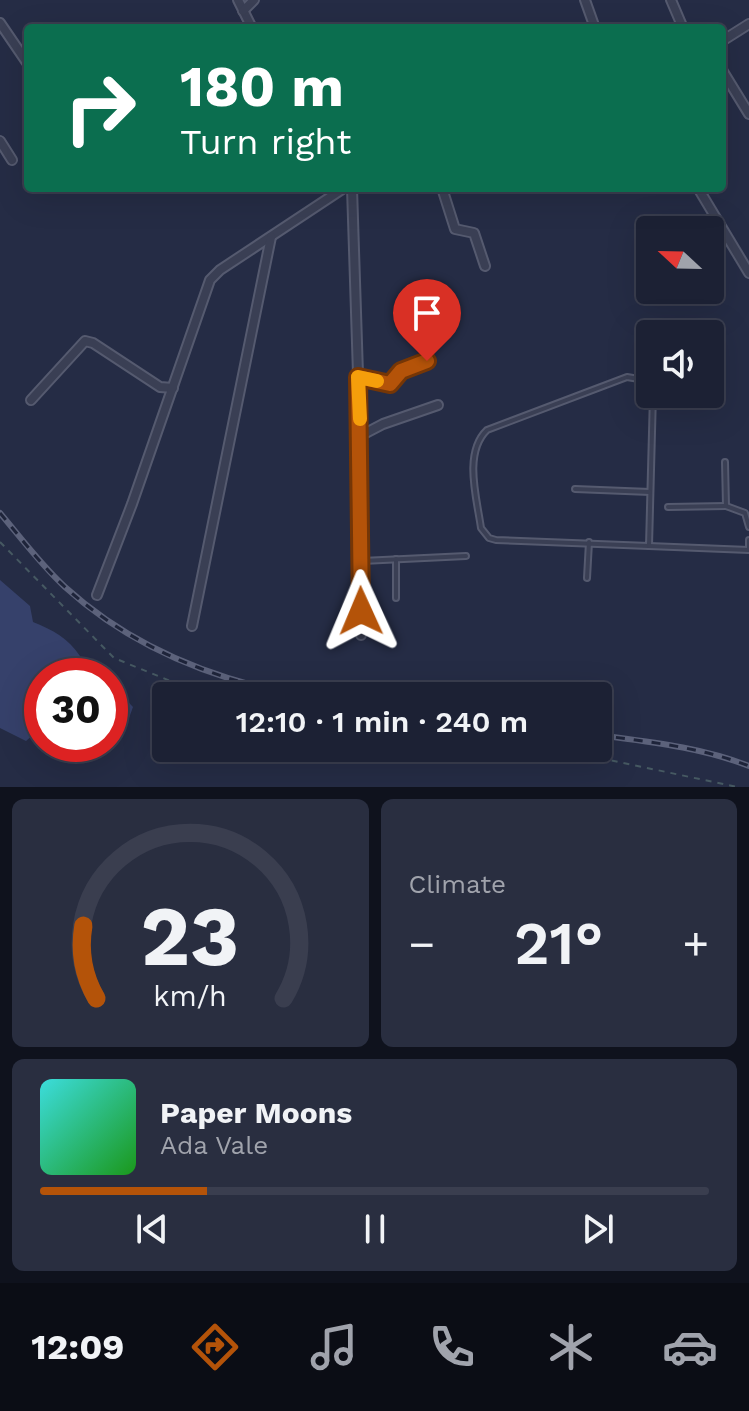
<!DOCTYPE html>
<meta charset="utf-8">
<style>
:root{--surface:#1c2134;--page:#292e40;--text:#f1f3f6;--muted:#a0a3ac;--line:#3a3e4f;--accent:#b45309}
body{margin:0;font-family:"Work Sans",sans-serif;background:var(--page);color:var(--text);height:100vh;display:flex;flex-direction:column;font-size:30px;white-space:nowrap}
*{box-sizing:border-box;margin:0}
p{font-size:26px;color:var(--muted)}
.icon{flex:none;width:44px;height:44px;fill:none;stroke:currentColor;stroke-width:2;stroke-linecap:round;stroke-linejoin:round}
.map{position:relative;height:787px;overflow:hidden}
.details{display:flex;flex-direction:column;gap:12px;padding:12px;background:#0f121d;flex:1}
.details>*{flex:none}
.banner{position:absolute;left:24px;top:24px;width:702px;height:168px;border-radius:8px;box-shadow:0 8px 32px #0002,0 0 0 2px var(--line);background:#0b6e4f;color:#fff;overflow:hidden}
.needle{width:52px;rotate:292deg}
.controls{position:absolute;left:636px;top:216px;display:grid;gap:16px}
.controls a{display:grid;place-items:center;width:88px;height:88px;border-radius:8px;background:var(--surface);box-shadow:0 8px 32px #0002,0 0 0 2px var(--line);font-size:40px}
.speed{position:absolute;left:24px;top:658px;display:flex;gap:16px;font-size:40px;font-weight:700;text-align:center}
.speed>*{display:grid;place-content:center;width:104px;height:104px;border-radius:50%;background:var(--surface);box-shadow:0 8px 32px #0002,0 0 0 2px var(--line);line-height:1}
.speed .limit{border:12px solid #d22;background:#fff;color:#111}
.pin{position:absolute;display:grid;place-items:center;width:68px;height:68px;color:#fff;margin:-82px -34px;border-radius:50% 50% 50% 0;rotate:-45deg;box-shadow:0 0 8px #0007}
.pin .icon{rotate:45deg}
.me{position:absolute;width:88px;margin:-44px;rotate:359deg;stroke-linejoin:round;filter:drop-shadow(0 0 6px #0008)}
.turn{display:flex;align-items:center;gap:28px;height:168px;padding:0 24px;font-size:36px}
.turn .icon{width:104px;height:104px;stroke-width:2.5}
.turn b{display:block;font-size:56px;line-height:68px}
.big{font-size:60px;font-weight:600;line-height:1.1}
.details .widget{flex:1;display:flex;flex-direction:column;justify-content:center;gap:12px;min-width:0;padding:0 28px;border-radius:12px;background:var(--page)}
.details .dial{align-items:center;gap:0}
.dial svg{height:208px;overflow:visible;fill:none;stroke:var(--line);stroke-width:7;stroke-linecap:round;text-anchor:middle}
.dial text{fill:var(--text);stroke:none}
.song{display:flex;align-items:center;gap:24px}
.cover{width:96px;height:96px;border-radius:12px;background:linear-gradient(135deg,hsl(180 70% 55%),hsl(120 70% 35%))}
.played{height:8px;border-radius:4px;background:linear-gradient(90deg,var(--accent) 25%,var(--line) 25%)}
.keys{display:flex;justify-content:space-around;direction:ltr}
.heat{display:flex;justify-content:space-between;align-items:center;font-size:44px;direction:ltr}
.details .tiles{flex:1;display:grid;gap:12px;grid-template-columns:1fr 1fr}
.widget:last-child{grid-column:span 2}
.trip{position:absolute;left:152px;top:682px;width:460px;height:80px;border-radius:8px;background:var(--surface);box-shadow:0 8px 32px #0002,0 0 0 2px var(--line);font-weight:600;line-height:80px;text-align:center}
.menu{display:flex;height:128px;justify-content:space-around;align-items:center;background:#0b0d15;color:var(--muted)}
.menu .icon{width:56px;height:56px}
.menu .active{color:var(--accent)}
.menu b{font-size:36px;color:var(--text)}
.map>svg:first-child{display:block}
.water{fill:#36416b}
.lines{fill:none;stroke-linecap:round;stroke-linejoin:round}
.lane-casing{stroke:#555a6f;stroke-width:8}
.street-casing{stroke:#555a6f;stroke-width:12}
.path{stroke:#465962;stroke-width:2;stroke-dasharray:6 6;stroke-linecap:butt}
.lane{stroke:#3a3f54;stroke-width:4}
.street{stroke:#3a3f54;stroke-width:8}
.rail-casing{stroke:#5c627b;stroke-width:6}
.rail{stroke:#1e243a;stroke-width:3;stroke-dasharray:9;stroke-linecap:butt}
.route-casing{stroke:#753606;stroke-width:20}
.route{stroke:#b45309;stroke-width:14}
.slow{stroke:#f59e0b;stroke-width:14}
</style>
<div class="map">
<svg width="749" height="787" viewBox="0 0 749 787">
<rect width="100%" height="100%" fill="#252c45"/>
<g class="water">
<path d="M 0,580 L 30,606 L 33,622 C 53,630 68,638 80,656 L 73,666 L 85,676 L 42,676 L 42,727 L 26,741 L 0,728 Z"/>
<polygon points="110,683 133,707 129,718 110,744"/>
</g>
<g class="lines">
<g class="lane-casing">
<g id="lane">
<path d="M 650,390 L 645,380 L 627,377 L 487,430 C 463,453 477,499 481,528 L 489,538 L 496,540 L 649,546 L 653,394"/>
<polyline points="725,462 726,506 745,513 749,527"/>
<polyline points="575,489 650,492"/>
<polyline points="668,507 726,506"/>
<polyline points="649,546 749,550"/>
<polyline points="749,550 749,540"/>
<polyline points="396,559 396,598"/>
<polyline points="362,561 466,556"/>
<polyline points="587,578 589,542"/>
</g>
</g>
<g class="street-casing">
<g id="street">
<polyline points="238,0 252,28"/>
<polyline points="585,0 595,28"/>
<polyline points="671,0 683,28"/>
<polyline points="243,11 254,0"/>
<polyline points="0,23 28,64"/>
<polyline points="722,41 749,24"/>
<polyline points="722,70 749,114"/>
<polyline points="0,141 12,160"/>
<polyline points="352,188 360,436 361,635"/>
<polyline points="442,188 455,229 474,233 485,266"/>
<polyline points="698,188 749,273"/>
<polyline points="358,377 390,384 395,381 401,371 427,361"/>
<polyline points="31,400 85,341 93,343 160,387 173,388"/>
<polyline points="360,436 383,424 438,405"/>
<polyline points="97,595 132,504 210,280 220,270 344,188"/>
<polyline points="192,626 271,237"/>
</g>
</g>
<g class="path">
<polyline points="0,542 114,658 207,696"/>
<polyline points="553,748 737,787"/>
</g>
<use href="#lane" class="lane"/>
<use href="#street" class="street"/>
<g class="rail-casing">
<g id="rail">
<path d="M 0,513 C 21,538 41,565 65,587 C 131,647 214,680 301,696"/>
<path d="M 598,735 C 650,742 700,747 749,766"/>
</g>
</g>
<use href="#rail" class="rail"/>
</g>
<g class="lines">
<g class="route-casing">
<polyline id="route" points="361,611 358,377 390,384 401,371 427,361"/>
</g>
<use href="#route" class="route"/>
<polyline class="slow" points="360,419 358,377 377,381"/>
</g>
</svg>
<div class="controls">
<a><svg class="needle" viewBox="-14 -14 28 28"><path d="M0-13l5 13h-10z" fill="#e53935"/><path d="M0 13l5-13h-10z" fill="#a0a3ac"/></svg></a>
<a><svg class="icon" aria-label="sound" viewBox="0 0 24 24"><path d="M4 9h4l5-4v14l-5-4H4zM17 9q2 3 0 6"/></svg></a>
</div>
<div class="speed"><div class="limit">30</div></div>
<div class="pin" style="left:427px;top:361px;background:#d93025"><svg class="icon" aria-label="arrive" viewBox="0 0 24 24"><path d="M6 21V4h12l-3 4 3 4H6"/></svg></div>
<svg class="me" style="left:361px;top:611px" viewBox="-20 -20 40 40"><path d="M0-17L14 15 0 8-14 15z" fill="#b45309" stroke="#fff" stroke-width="4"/></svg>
<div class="trip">12:10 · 1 min · 240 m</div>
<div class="banner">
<div class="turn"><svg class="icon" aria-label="right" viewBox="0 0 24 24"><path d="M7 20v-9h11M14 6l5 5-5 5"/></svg><div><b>180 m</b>Turn right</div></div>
</div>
</div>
<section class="details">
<div class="tiles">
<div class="widget dial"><svg viewBox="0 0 100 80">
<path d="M14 69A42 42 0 1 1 86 69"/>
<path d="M14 69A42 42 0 0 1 9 41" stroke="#b45309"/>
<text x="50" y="56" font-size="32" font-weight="700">23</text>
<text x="50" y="72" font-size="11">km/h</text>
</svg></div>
<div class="widget"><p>Climate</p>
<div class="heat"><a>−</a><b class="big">21°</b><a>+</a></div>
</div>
<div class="widget">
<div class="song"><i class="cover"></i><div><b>Paper Moons</b><p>Ada Vale</p></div></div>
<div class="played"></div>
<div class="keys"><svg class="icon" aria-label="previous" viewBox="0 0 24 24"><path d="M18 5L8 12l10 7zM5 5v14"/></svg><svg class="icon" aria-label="pause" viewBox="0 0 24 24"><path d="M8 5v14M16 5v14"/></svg><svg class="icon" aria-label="next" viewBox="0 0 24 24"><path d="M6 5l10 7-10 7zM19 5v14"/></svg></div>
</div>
</div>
</section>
<nav class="menu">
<b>12:09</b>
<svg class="icon active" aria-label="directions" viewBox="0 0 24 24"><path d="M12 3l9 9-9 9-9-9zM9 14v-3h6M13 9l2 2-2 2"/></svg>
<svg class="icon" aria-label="music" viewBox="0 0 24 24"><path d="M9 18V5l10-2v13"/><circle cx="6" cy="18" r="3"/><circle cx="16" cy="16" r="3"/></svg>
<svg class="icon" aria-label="phone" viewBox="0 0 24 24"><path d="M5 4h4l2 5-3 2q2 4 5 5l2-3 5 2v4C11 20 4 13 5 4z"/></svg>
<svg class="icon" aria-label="climate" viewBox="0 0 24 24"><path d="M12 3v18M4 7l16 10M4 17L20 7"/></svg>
<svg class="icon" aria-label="car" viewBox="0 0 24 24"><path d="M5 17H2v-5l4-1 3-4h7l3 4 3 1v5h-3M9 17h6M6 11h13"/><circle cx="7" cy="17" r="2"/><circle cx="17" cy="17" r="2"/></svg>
</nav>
